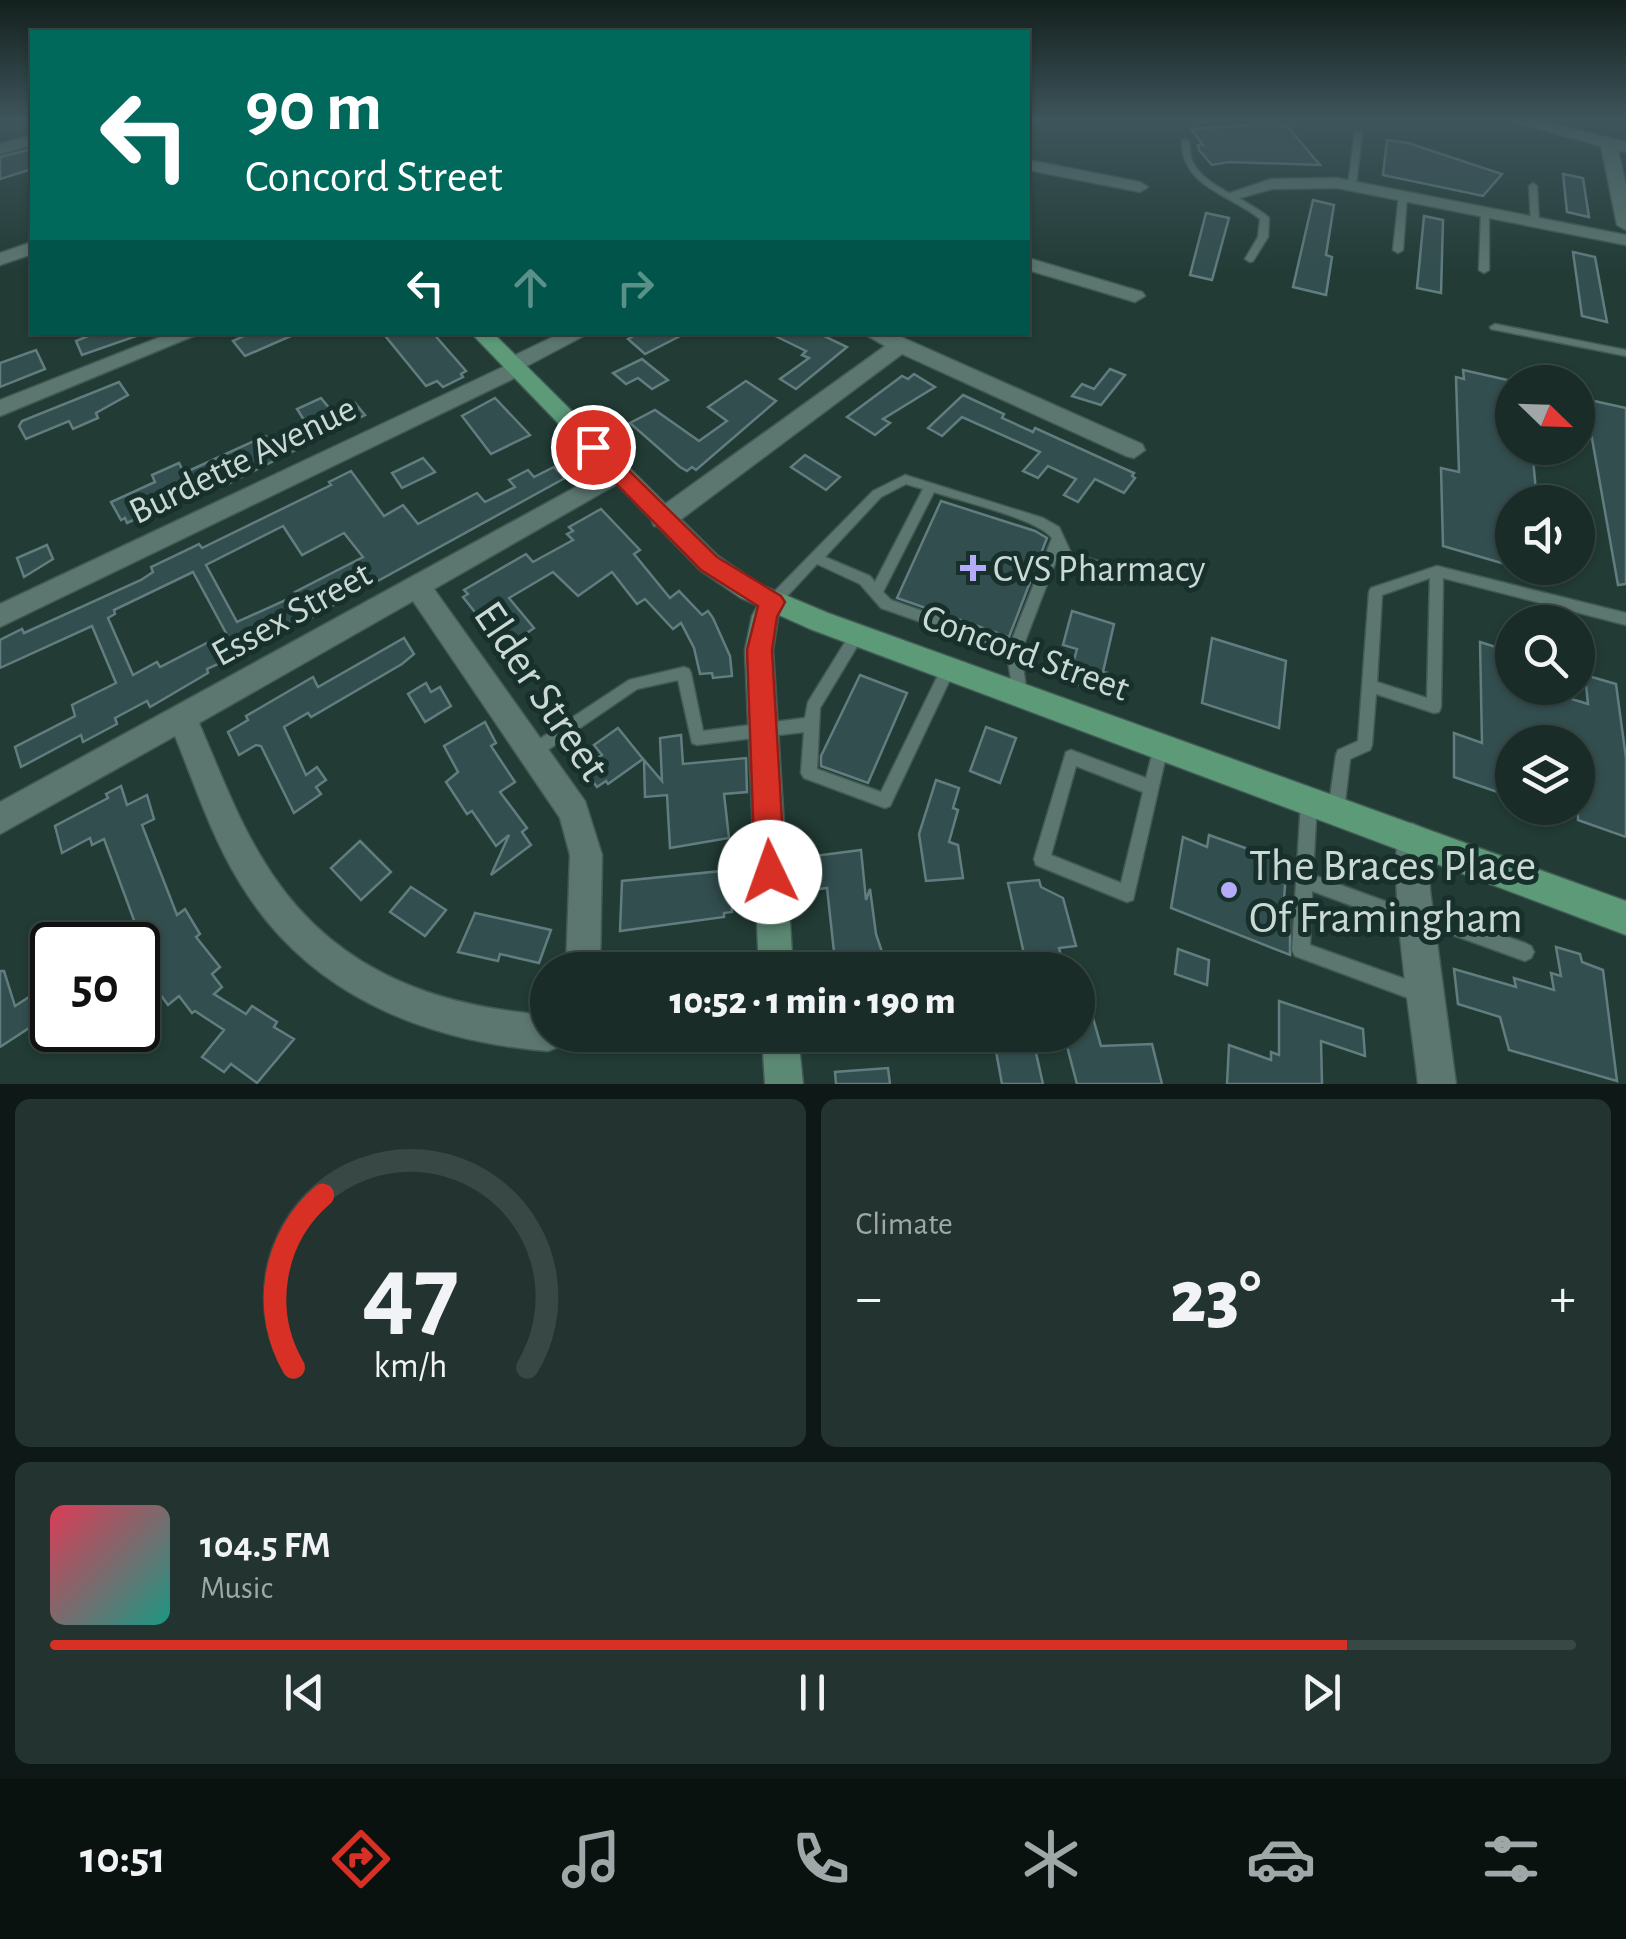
<!DOCTYPE html>
<meta charset="utf-8">
<style>
:root{--surface:#1a2c28;--page:#233430;--text:#f1f3f6;--muted:#9fa7a8;--line:#384845;--accent:#d93025}
body{margin:0;font-family:"Alegreya Sans",sans-serif;background:var(--page);color:var(--text);height:100vh;display:flex;flex-direction:column;font-size:38px;white-space:nowrap}
*{box-sizing:border-box;margin:0}
p{font-size:32px;color:var(--muted)}
.icon{flex:none;width:55px;height:55px;fill:none;stroke:currentColor;stroke-width:2;stroke-linecap:round;stroke-linejoin:round}
.map{position:relative;height:1084px;overflow:hidden}
.drawer{display:flex;flex-direction:column;gap:15px;padding:15px;background:#0e1816;flex:1}
.drawer>*{flex:none}
.guide{position:absolute;left:30px;top:30px;width:1000px;height:305px;border-radius:0px;box-shadow:0 2px 8px #0004,0 0 0 2px var(--line);background:#00695c;color:#fff;overflow:hidden}
.needle{width:65px;rotate:113deg}
.tools{position:absolute;left:1495px;top:365px;display:grid;gap:20px}
.tools a{display:grid;place-items:center;width:100px;height:100px;border-radius:50%;background:var(--surface);box-shadow:0 2px 8px #0004,0 0 0 2px var(--line);font-size:50px}
.speed{position:absolute;left:30px;top:922px;display:flex;gap:20px;font-size:50px;font-weight:700;text-align:center}
.speed>*{display:grid;place-content:center;width:130px;height:130px;border-radius:50%;background:var(--surface);box-shadow:0 2px 8px #0004,0 0 0 2px var(--line);line-height:1}
.speed .limit{border:5px solid #111;border-radius:15px;background:#fff;color:#111}
.pin{position:absolute;display:grid;place-items:center;width:85px;height:85px;color:#fff;margin:-42px;border:5px solid #fff;border-radius:50%;box-shadow:0 2px 10px #0007}
.me{position:absolute;width:110px;margin:-55px;rotate:357deg;stroke-linejoin:round;filter:drop-shadow(0 0 8px #0008)}
.turn{display:flex;align-items:center;gap:35px;height:210px;padding:0 50px;font-size:45px}
.turn .icon{width:130px;height:130px;stroke-width:2.5}
.turn b{display:block;font-size:70px;line-height:85px}
.lanes{display:flex;align-items:center;height:95px;padding:0 50px;background:#0003;justify-content:center;gap:50px;direction:ltr}
.lanes .off{opacity:.35}
.big{font-size:75px;font-weight:800;line-height:1.1}
.drawer .widget{flex:1;display:flex;flex-direction:column;justify-content:center;gap:15px;min-width:0;padding:0 35px;border-radius:15px;background:var(--page)}
.drawer .dial{align-items:center;gap:0}
.dial svg{height:260px;overflow:visible;fill:none;stroke:var(--line);stroke-width:7;stroke-linecap:round;text-anchor:middle}
.dial text{fill:var(--text);stroke:none}
.song{display:flex;align-items:center;gap:30px}
.cover{width:120px;height:120px;border-radius:15px;background:linear-gradient(135deg,hsl(350 70% 55%),hsl(170 70% 35%))}
.played{height:10px;border-radius:5px;background:linear-gradient(90deg,var(--accent) 85%,var(--line) 85%)}
.keys{display:flex;justify-content:space-around;direction:ltr}
.heat{display:flex;justify-content:space-between;align-items:center;font-size:55px;direction:ltr}
.drawer .tiles{flex:1;display:grid;gap:15px;grid-template-columns:1fr 1fr}
.widget:last-child{grid-column:span 2}
.trip{position:absolute;left:530px;top:952px;width:565px;height:100px;border-radius:50px;background:var(--surface);box-shadow:0 2px 8px #0004,0 0 0 2px var(--line);font-weight:800;line-height:100px;text-align:center}
.dock{display:flex;height:160px;justify-content:space-around;align-items:center;background:#0a1210;color:var(--muted)}
.dock .icon{width:70px;height:70px}
.dock .active{color:var(--accent)}
.dock b{font-size:45px;color:var(--text)}
.map>svg:first-child{display:block}
.building{fill:#334e4f;stroke:#617d7f;stroke-width:2.5;fill-rule:evenodd}
.lines{fill:none;stroke-linecap:round;stroke-linejoin:round}
.service-casing{stroke:#425954;stroke-width:3}
.minor-casing{stroke:#425954;stroke-width:3}
.secondary-casing{stroke:#425954;stroke-width:3}
.primary-casing{stroke:#425954;stroke-width:3}
.service{fill:#5c7770;fill-rule:evenodd}
.minor{fill:#5c7770;fill-rule:evenodd}
.secondary{fill:#5c8974;fill-rule:evenodd}
.primary{fill:#5c9a78;fill-rule:evenodd}
.route{fill:#d93025;stroke:#8d1f18;stroke-width:2.5}
.poi-dot{fill:#b5acf9;stroke:#18302b;stroke-width:4}
.labels{text-anchor:middle;stroke-width:10;stroke-linejoin:round;paint-order:stroke}
.street-label{font-size:38px;fill:#cbd9d5;stroke:#18302b}
.poi-label{font-size:38px;fill:#cbd9d5;stroke:#18302b;text-anchor:start}
.near-street-label{font-size:45px;fill:#cbd9d5;stroke:#18302b}
.near-poi-label{font-size:45px;fill:#cbd9d5;stroke:#18302b;text-anchor:start}
</style>
<div class="map">
<svg width="1626" height="1084" viewBox="0 0 1626 1084">
<rect width="100%" height="100%" fill="#223b35"/>
<g class="building">
<polygon points="1249,125 1286,125 1320,165 1229,162 1212,165 1199,150 1198,145 1203,145 1191,129"/>
<polygon points="1387,140 1408,143 1502,174 1483,196 1383,175"/>
<polygon points="32,149 32,169 0,179 0,157"/>
<polygon points="1563,174 1583,178 1589,217 1567,212"/>
<polygon points="1313,200 1334,205 1326,255 1332,257 1326,295 1293,287"/>
<polygon points="1206,213 1229,218 1212,280 1190,275"/>
<polygon points="1424,216 1443,220 1441,293 1417,288"/>
<polygon points="1573,252 1595,257 1607,322 1582,316"/>
<polygon points="98,332 141,332 142,334 82,355 76,341"/>
<polygon points="252,332 300,332 245,356 233,341"/>
<polygon points="382,332 432,332 466,371 461,374 463,377 443,387 437,381 426,386"/>
<polygon points="641,332 688,332 645,354 628,339"/>
<polygon points="767,332 816,332 847,347 796,389 780,379 809,358 802,355 806,351"/>
<polygon points="36,350 45,369 0,387 0,363"/>
<polygon points="642,359 668,380 652,389 638,378 626,384 613,373"/>
<polygon points="1110,369 1125,375 1101,405 1072,396 1082,384 1094,389"/>
<polygon points="1463,370 1512,381 1512,448 1532,448 1537,502 1512,502 1512,566 1443,546 1441,468 1459,472 1456,377 1464,379"/>
<polygon points="914,374 935,387 883,419 890,423 875,435 847,417 902,376 908,379"/>
<polygon points="746,381 776,401 696,470 692,467 687,471 680,467 630,423 655,410 699,441 727,421 708,407"/>
<polygon points="119,382 128,395 96,413 98,418 73,429 69,421 26,439 19,426 22,421"/>
<polygon points="963,395 1004,414 1002,418 1033,432 1035,428 1134,473 1132,476 1135,478 1124,493 1095,479 1078,502 1064,495 1076,479 1048,466 1038,478 1023,471 1040,452 962,417 942,436 928,428"/>
<polygon points="321,398 330,409 355,403 365,415 222,487 218,481 127,523 125,518 121,520 111,502 155,482 152,475 179,463 184,473 265,436 271,439 306,423 297,409"/>
<polygon points="495,398 530,435 491,454 462,416"/>
<polygon points="1585,399 1626,408 1626,584 1618,585"/>
<polygon points="805,455 840,477 826,490 791,467"/>
<polygon points="423,458 435,472 402,488 392,473"/>
<path d="M 554,467 L 565,478 L 276,637 L 207,669 L 208,673 L 150,707 L 147,701 L 115,718 L 117,724 L 83,742 L 81,735 L 21,767 L 15,747 L 75,716 L 72,705 L 116,683 L 92,626 L 0,668 L 0,640 L 22,629 L 24,633 L 141,580 L 153,572 L 151,567 L 199,544 L 202,548 L 331,485 L 329,482 L 351,471 L 384,516 L 403,505 L 418,524 L 477,493 L 485,502 L 515,487 L 509,480 L 528,470 L 534,477 ZM 283,526 L 302,555 L 344,533 L 363,557 L 295,592 L 297,595 L 237,622 L 206,565 ZM 193,572 L 226,633 L 160,667 L 157,662 L 133,675 L 108,618 L 115,614 L 114,610 Z"/>
<polygon points="941,501 1035,531 1047,538 1009,637 897,598"/>
<polygon points="601,509 640,550 634,554 670,598 679,591 702,615 708,611 713,618 730,656 732,676 713,678 712,673 700,674 694,648 681,623 673,629 645,599 637,604 612,572 578,596 553,572 509,598 534,628 517,640 490,608 478,616 463,597 468,594 464,590 526,554 533,562 573,540 567,534 573,531 569,527"/>
<polygon points="47,545 53,559 24,577 17,558"/>
<polygon points="1072,611 1114,624 1103,672 1108,673 1104,693 1068,681 1077,649 1063,645"/>
<polygon points="404,638 414,654 402,664 311,717 308,713 284,727 306,775 317,767 326,780 316,787 321,794 294,813 261,746 256,745 239,755 228,732 248,720 246,716 313,677 318,687"/>
<polygon points="1212,638 1286,661 1279,728 1202,703"/>
<polygon points="1480,642 1508,651 1512,688 1535,688 1588,704 1585,675 1616,684 1626,758 1626,837 1578,820 1578,742 1512,742 1512,797 1454,777 1454,733 1482,743"/>
<polygon points="860,675 907,693 868,783 821,766 821,756"/>
<polygon points="426,683 431,692 440,687 451,706 425,722 408,694"/>
<polygon points="485,722 496,743 491,746 515,782 500,792 527,828 522,832 531,845 491,875 509,835 496,846 472,811 467,814 446,782 458,772 444,746"/>
<polygon points="986,727 1016,738 1000,783 970,771"/>
<polygon points="618,728 643,759 608,784 606,781 597,787 583,768 602,755 594,745"/>
<polygon points="681,735 683,764 746,758 747,792 724,794 729,838 670,848 667,795 645,797 644,760 662,781 660,738"/>
<polygon points="936,780 959,788 953,808 958,810 949,842 958,845 963,878 926,881 919,834"/>
<polygon points="121,786 127,805 147,795 154,819 142,825 177,915 185,909 200,934 196,937 220,967 212,974 222,987 214,994 246,1014 252,1006 277,1022 274,1027 294,1039 257,1083 231,1064 224,1072 202,1057 224,1030 195,1011 192,1013 179,996 168,1005 146,975 138,982 138,942 128,938 138,931 104,839 92,845 90,838 62,853 55,826 108,798 106,794"/>
<polygon points="1209,835 1276,859 1275,867 1286,872 1283,912 1290,915 1290,955 1171,908 1183,837 1207,847"/>
<polygon points="360,841 391,872 361,900 331,868"/>
<polygon points="861,850 866,900 870,889 876,934 883,955 835,961 827,888 819,889 818,883 809,885 806,864 815,863 814,856"/>
<polygon points="722,871 722,876 731,875 732,912 724,913 724,917 620,931 622,881"/>
<polygon points="1039,880 1041,887 1063,898 1076,946 1059,948 1063,962 1027,967 1008,883"/>
<polygon points="411,887 446,910 425,936 390,912"/>
<polygon points="475,913 551,930 539,963 500,954 498,961 458,952"/>
<polygon points="1556,947 1580,954 1582,962 1603,970 1617,1081 1509,1050 1500,1017 1458,1004 1454,969 1516,987 1514,978 1554,990 1551,973 1561,976"/>
<polygon points="1178,949 1209,960 1207,985 1175,974"/>
<polygon points="0,971 4,971 15,1006 52,982 52,1013 0,1047"/>
<polygon points="1279,1001 1363,1029 1365,1056 1321,1041 1322,1084 1227,1084 1229,1045 1271,1060 1271,1052 1279,1055"/>
<polygon points="1093,1018 1101,1046 1152,1044 1162,1084 1077,1084 1064,1035 1078,1035 1078,1020"/>
<polygon points="993,1035 1032,1035 1043,1084 1002,1084"/>
<polygon points="888,1068 890,1084 836,1084 835,1072"/>
</g>
<g class="lines">
<g class="service-casing">
<g id="service">
<polygon points="1355,131 1362,133 1356,185 1352,188 1348,185"/>
<path d="M 1182,139 L 1189,141 C 1189,142 1191,156 1191,158 C 1200,186 1248,198 1269,218 L 1268,237 L 1253,261 L 1250,262 L 1245,259 L 1258,237 L 1260,219 C 1230,194 1180,187 1182,139 Z"/>
<polygon points="1533,183 1537,186 1539,222 1535,225 1531,222 1529,186"/>
<polygon points="1403,192 1407,195 1403,250 1398,253 1393,250 1399,195"/>
<polygon points="1485,209 1489,212 1489,270 1484,273 1479,270 1481,212"/>
<polygon points="1495,324 1626,350 1626,356 1491,329 1490,327"/>
<path d="M 905,475 L 1043,518 L 1059,527 L 1071,553 L 1138,573 L 1139,577 L 1138,581 L 1133,582 L 1062,560 L 1059,553 L 1021,652 L 1027,695 L 1025,699 L 1020,701 L 1015,699 L 1013,695 L 1007,652 L 881,608 L 860,584 L 817,564 L 778,606 L 773,607 L 768,606 L 766,602 L 768,598 L 873,491 ZM 906,484 L 923,489 L 875,582 L 870,576 L 825,557 L 881,497 ZM 934,492 C 960,501 1038,519 1052,538 L 1011,642 L 891,600 L 883,592 Z"/>
<path d="M 1437,566 L 1626,613 L 1626,625 L 1443,578 L 1441,707 L 1439,712 L 1434,713 L 1376,694 L 1372,745 L 1370,750 L 1350,759 L 1344,811 L 1341,816 L 1336,818 L 1331,816 L 1328,811 L 1336,755 L 1338,750 L 1358,741 L 1369,592 L 1371,588 ZM 1430,578 L 1427,698 L 1377,682 L 1382,595 Z"/>
<polygon points="857,629 862,631 864,635 820,708 817,769 881,792 943,665 948,663 953,665 955,669 890,806 885,808 804,778 801,773 804,732 697,745 692,743 678,680 637,689 539,756 534,758 529,756 527,751 529,746 629,680 684,667 689,669 691,673 703,731 805,718 808,702 852,631"/>
<path d="M 1161,740 L 1166,742 L 1168,747 L 1133,900 L 1127,902 L 1036,865 L 1034,859 L 1066,752 L 1071,750 L 1146,778 L 1154,747 L 1156,742 ZM 1076,766 L 1143,792 L 1121,883 L 1051,855 Z"/>
<polygon points="1309,794 1314,796 1317,801 1313,875 1412,911 1419,907 1525,943 1531,946 1534,952 1531,958 1525,961 1417,922 1410,927 1312,891 1310,945 1419,984 1425,987 1428,993 1425,999 1419,1002 1295,956 1292,950 1301,801 1304,796"/>
</g>
</g>
<g class="minor-casing">
<g id="minor">
<polygon points="1511,121 1539,121 1626,142 1626,152 1618,150 1626,185 1626,230 1617,225 1601,146"/>
<polygon points="32,135 32,145 0,154 0,144"/>
<polygon points="1028,160 1140,182 1148,187 1140,192 1028,170"/>
<polygon points="1337,178 1626,235 1626,245 1337,188 1272,189 1233,200 1224,195 1271,179"/>
<polygon points="32,242 32,254 0,265 0,253"/>
<polygon points="1028,258 1142,292 1145,296 1135,302 1028,270"/>
<polygon points="173,332 203,332 0,416 0,400"/>
<polygon points="563,332 591,332 525,367 523,374 0,627 0,604 503,367 505,360"/>
<polygon points="861,332 890,332 1142,444 1145,450 1134,458 1126,456 902,354 672,526 654,526 651,519 654,512 885,346"/>
<path d="M 618,464 L 630,473 L 626,479 L 434,589 L 585,801 L 602,855 L 600,970 L 566,970 L 570,855 L 560,818 L 413,601 L 199,723 C 218,767 235,813 260,855 C 324,965 426,1006 548,1015 L 548,1035 L 565,1035 L 561,1046 L 548,1051 C 423,1041 307,994 240,883 C 212,838 195,785 175,736 L 0,834 L 0,802 Z"/>
<path d="M 1412,823 L 1423,828 L 1428,839 L 1430,890 L 1456,1084 L 1418,1084 C 1413,1034 1385,865 1401,828 Z"/>
</g>
</g>
<g class="secondary-casing">
<g id="secondary">
<polygon points="773,591 782,594 786,602 778,617 773,650 793,970 759,970 745,650 752,616 764,594"/>
<polygon points="762,1035 798,1035 803,1084 765,1084"/>
</g>
</g>
<g class="primary-casing">
<polygon id="primary" points="470,332 492,332 718,556 759,584 828,613 1626,901 1626,935 810,629 741,598 700,570"/>
</g>
<use href="#service" class="service"/>
<use href="#minor" class="minor"/>
<use href="#secondary" class="secondary"/>
<use href="#primary" class="primary"/>
</g>
<linearGradient id="sky" x2="0" y2="1"><stop stop-color="#13201d"/><stop offset="0.44" stop-color="#3e555c"/><stop offset="1" stop-color="#3e555c" stop-opacity="0"/></linearGradient>
<rect width="1626" height="273" fill="url(#sky)"/>
<polygon class="route" points="593,440 600,442 717,557 781,596 785,602 777,617 772,650 785,872 780,883 770,887 760,883 755,872 747,650 758,606 701,570 585,452 582,447 585,442"/>
<g class="poi-dot">
<path d="M968 553h10v10h10v10h-10v10h-10v-10h-10v-10h10z"/>
<circle cx="1229" cy="890" r="10"/>
</g>
<g class="labels">
<g class="street-label">
<text transform="translate(242 459) rotate(-26)" y="13">Burdette Avenue</text>
<text transform="translate(291 613) rotate(-29)" y="13">Essex Street</text>
<text transform="translate(1026 652) rotate(20)" y="13">Concord Street</text>
</g>
<g class="poi-label">
<text x="993" y="581">CVS Pharmacy</text>
</g>
<g class="near-street-label">
<text transform="translate(543 690) rotate(56)" y="16">Elder Street</text>
</g>
<g class="near-poi-label">
<text x="1249" y="880">The Braces Place<tspan x="1249" dy="52">Of Framingham</tspan></text>
</g>
</g>
</svg>
<div class="tools">
<a><svg class="needle" viewBox="-14 -14 28 28"><path d="M0-13l5 13h-10z" fill="#e53935"/><path d="M0 13l5-13h-10z" fill="#9fa7a8"/></svg></a>
<a><svg class="icon" aria-label="sound" viewBox="0 0 24 24"><path d="M4 9h4l5-4v14l-5-4H4zM17 9q2 3 0 6"/></svg></a>
<a><svg class="icon" aria-label="search" viewBox="0 0 24 24"><circle cx="10" cy="10" r="6"/><path d="M15 15l6 6"/></svg></a>
<a><svg class="icon" aria-label="layers" viewBox="0 0 24 24"><path d="M12 4l9 5-9 5-9-5zM3 14l9 5 9-5"/></svg></a>
</div>
<div class="speed"><div class="limit">50</div></div>
<div class="pin" style="left:593px;top:447px;background:#d93025"><svg class="icon" aria-label="arrive" viewBox="0 0 24 24"><path d="M6 21V4h12l-3 4 3 4H6"/></svg></div>
<svg class="me" style="left:770px;top:872px" viewBox="-20 -20 40 40"><circle r="19" fill="#fff"/><path d="M0-13L10 11 0 6-10 11z" fill="#d93025"/></svg>
<div class="trip">10:52 · 1 min · 190 m</div>
<div class="guide">
<div class="turn"><svg class="icon" aria-label="left" viewBox="0 0 24 24"><path d="M17 20v-9H6M10 6l-5 5 5 5"/></svg><div><b>90 m</b>Concord Street</div></div>
<div class="lanes"><svg class="icon" aria-label="left" viewBox="0 0 24 24"><path d="M17 20v-9H6M10 6l-5 5 5 5"/></svg><svg class="icon off" aria-label="ahead" viewBox="0 0 24 24"><path d="M12 20V5M6 11l6-6 6 6"/></svg><svg class="icon off" aria-label="right" viewBox="0 0 24 24"><path d="M7 20v-9h11M14 6l5 5-5 5"/></svg></div>
</div>
</div>
<section class="drawer">
<div class="tiles">
<div class="widget dial"><svg viewBox="0 0 100 80">
<path d="M14 69A42 42 0 1 1 86 69"/>
<path d="M14 69A42 42 0 0 1 23 16" stroke="#d93025"/>
<text x="50" y="56" font-size="32" font-weight="700">47</text>
<text x="50" y="72" font-size="11">km/h</text>
</svg></div>
<div class="widget"><p>Climate</p>
<div class="heat"><a>−</a><b class="big">23°</b><a>+</a></div>
</div>
<div class="widget">
<div class="song"><i class="cover"></i><div><b>104.5 FM</b><p>Music</p></div></div>
<div class="played"></div>
<div class="keys"><svg class="icon" aria-label="previous" viewBox="0 0 24 24"><path d="M18 5L8 12l10 7zM5 5v14"/></svg><svg class="icon" aria-label="pause" viewBox="0 0 24 24"><path d="M8 5v14M16 5v14"/></svg><svg class="icon" aria-label="next" viewBox="0 0 24 24"><path d="M6 5l10 7-10 7zM19 5v14"/></svg></div>
</div>
</div>
</section>
<nav class="dock">
<b>10:51</b>
<svg class="icon active" aria-label="directions" viewBox="0 0 24 24"><path d="M12 3l9 9-9 9-9-9zM9 14v-3h6M13 9l2 2-2 2"/></svg>
<svg class="icon" aria-label="music" viewBox="0 0 24 24"><path d="M9 18V5l10-2v13"/><circle cx="6" cy="18" r="3"/><circle cx="16" cy="16" r="3"/></svg>
<svg class="icon" aria-label="phone" viewBox="0 0 24 24"><path d="M5 4h4l2 5-3 2q2 4 5 5l2-3 5 2v4C11 20 4 13 5 4z"/></svg>
<svg class="icon" aria-label="climate" viewBox="0 0 24 24"><path d="M12 3v18M4 7l16 10M4 17L20 7"/></svg>
<svg class="icon" aria-label="car" viewBox="0 0 24 24"><path d="M5 17H2v-5l4-1 3-4h7l3 4 3 1v5h-3M9 17h6M6 11h13"/><circle cx="7" cy="17" r="2"/><circle cx="17" cy="17" r="2"/></svg>
<svg class="icon" aria-label="filters" viewBox="0 0 24 24"><path d="M4 7h16M4 17h16"/><circle cx="9" cy="7" r="2"/><circle cx="15" cy="17" r="2"/></svg>
</nav>
